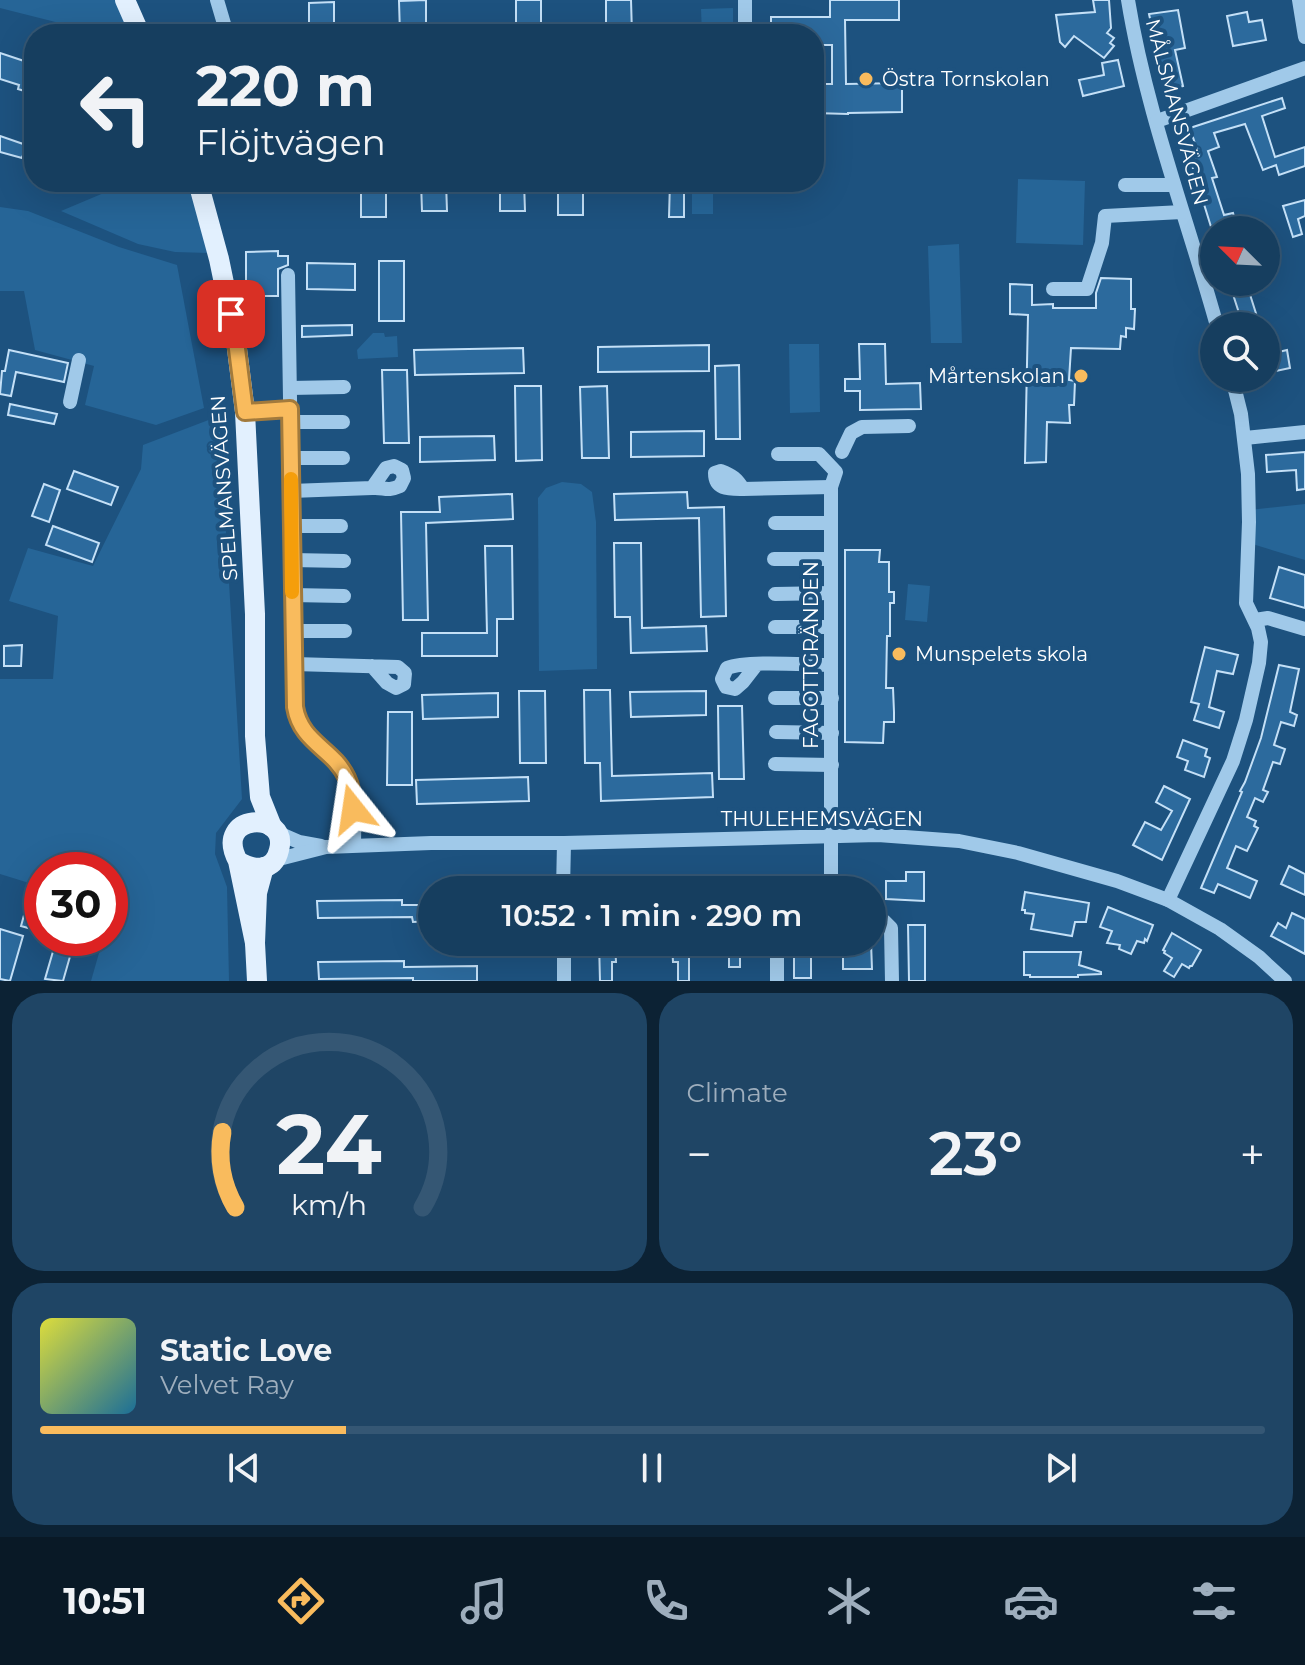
<!DOCTYPE html>
<meta charset="utf-8">
<style>
:root{--surface:#163e5f;--page:#1f4565;--text:#f1f3f6;--muted:#9eaebd;--line:#355774;--accent:#f9bb5d}
body{margin:0;font-family:Montserrat,sans-serif;background:var(--page);color:var(--text);height:100vh;display:flex;flex-direction:column;font-size:30px;white-space:nowrap}
*{box-sizing:border-box;margin:0}
p{font-size:26px;color:var(--muted)}
.icon{flex:none;width:44px;height:44px;fill:none;stroke:currentColor;stroke-width:2;stroke-linecap:round;stroke-linejoin:round}
.map{position:relative;height:981px;overflow:hidden}
.panel{display:flex;flex-direction:column;gap:12px;padding:12px;background:#0c2234;flex:1}
.panel>*{flex:none}
.guide{position:absolute;left:24px;top:24px;width:800px;height:168px;border-radius:32px;box-shadow:0 8px 32px #0002,0 0 0 2px var(--line);background:#163e5f;color:var(--text);overflow:hidden}
.needle{width:52px;rotate:294deg}
.fabs{position:absolute;left:1200px;top:216px;display:grid;gap:16px}
.fabs a{display:grid;place-items:center;width:80px;height:80px;border-radius:50%;background:var(--surface);box-shadow:0 8px 32px #0002,0 0 0 2px var(--line);font-size:40px}
.speed{position:absolute;left:24px;top:852px;display:flex;gap:16px;font-size:40px;font-weight:700;text-align:center}
.speed>*{display:grid;place-content:center;width:104px;height:104px;border-radius:50%;background:var(--surface);box-shadow:0 8px 32px #0002,0 0 0 2px var(--line);line-height:1}
.speed .limit{border:12px solid #d22;background:#fff;color:#111}
.pin{position:absolute;display:grid;place-items:center;width:68px;height:68px;color:#fff;margin:-34px;border-radius:16px;box-shadow:0 4px 12px #0006}
.me{position:absolute;width:88px;margin:-44px;rotate:345deg;stroke-linejoin:round;filter:drop-shadow(0 0 6px #0008)}
.turn{display:flex;align-items:center;gap:28px;height:168px;padding:0 40px;font-size:36px}
.turn .icon{width:104px;height:104px;stroke-width:2.5}
.turn b{display:block;font-size:56px;line-height:68px}
.big{font-size:60px;font-weight:600;line-height:1.1}
.panel .card{flex:1;display:flex;flex-direction:column;justify-content:center;gap:12px;min-width:0;padding:0 28px;border-radius:32px;background:var(--page)}
.panel .dial{align-items:center;gap:0}
.dial svg{height:208px;overflow:visible;fill:none;stroke:var(--line);stroke-width:7;stroke-linecap:round;text-anchor:middle}
.dial text{fill:var(--text);stroke:none}
.song{display:flex;align-items:center;gap:24px}
.cover{width:96px;height:96px;border-radius:12px;background:linear-gradient(135deg,hsl(60 70% 55%),hsl(200 70% 35%))}
.played{height:8px;border-radius:4px;background:linear-gradient(90deg,var(--accent) 25%,var(--line) 25%)}
.keys{display:flex;justify-content:space-around;direction:ltr}
.heat{display:flex;justify-content:space-between;align-items:center;font-size:44px;direction:ltr}
.panel .tiles{flex:1;display:grid;gap:12px;grid-template-columns:1fr 1fr}
.card:last-child{grid-column:span 2}
.trip{position:absolute;left:418px;top:876px;width:468px;height:80px;border-radius:40px;background:var(--surface);box-shadow:0 8px 32px #0002,0 0 0 2px var(--line);font-weight:600;line-height:80px;text-align:center}
.tabs{display:flex;height:128px;justify-content:space-around;align-items:center;background:#091926;color:var(--muted)}
.tabs .icon{width:56px;height:56px}
.tabs .current{color:var(--accent)}
.tabs b{font-size:36px;color:var(--text)}
.map>svg:first-child{display:block}
.green{fill:#266597}
.building{fill:#2c6a9d;stroke:#c4e0f7;stroke-width:2}
.lines{fill:none;stroke-linecap:round;stroke-linejoin:round}
.minor{stroke:#a0c9e9;stroke-width:14}
.major{stroke:#e2f0fe;stroke-width:20}
.route-casing{stroke:#a27a3c;stroke-width:20}
.route{stroke:#f9bb5d;stroke-width:14}
.slow{stroke:#f59e0b;stroke-width:14}
.poi-dot{fill:#f9bb5d;stroke:#1d527f;stroke-width:3}
.labels{text-anchor:middle;stroke-width:8;stroke-linejoin:round;paint-order:stroke}
.poi-label{font-size:20px;fill:#fff;stroke:#1d527f;text-anchor:start}
.street-label{font-size:20px;fill:#fff;stroke:#1d527f}
</style>
<div class="map">
<svg width="1305" height="981" viewBox="0 0 1305 981">
<rect width="100%" height="100%" fill="#1d527f"/>
<g class="green">
<polygon points="0,0 118,0 135,34 96,34 95,32 0,8"/>
<polygon points="733,8 733,34 702,34 701,9"/>
<polygon points="1018,179 1085,181 1083,245 1016,243"/>
<polygon points="130,182 193,182 209,253 175,252 138,244 61,211"/>
<rect x="692" y="182" width="21" height="32"/>
<polygon points="0,207 28,211 119,247 177,265 204,408 156,425 85,405 94,366 35,350 24,291 0,291"/>
<polygon points="959,244 962,343 931,343 928,246"/>
<polygon points="373,333 384,333 385,337 397,336 398,357 358,359 357,350"/>
<polygon points="789,344 819,344 820,412 790,413"/>
<polygon points="219,416 242,799 216,833 215,854 227,887 229,981 91,981 99,953 115,941 120,907 110,904 110,870 42,870 42,887 0,874 0,679 53,679 58,616 9,601 28,548 93,566 141,469 143,445"/>
<polygon points="562,482 581,484 592,492 596,522 597,669 539,671 538,498 546,488"/>
<polygon points="1305,504 1305,560 1249,543 1249,510"/>
<polygon points="908,584 930,586 927,622 905,620"/>
</g>
<g class="building">
<polygon points="426,0 426,34 400,34 399,1"/>
<rect x="516" y="0" width="25" height="34"/>
<polygon points="606,0 631,0 632,34 606,34"/>
<polygon points="830,0 899,0 899,20 845,20 846,84 902,83 902,112 848,113 848,114 814,113 814,84 832,84 832,45 814,45 814,34 771,34 771,17 830,17"/>
<polygon points="1093,0 1109,0 1111,28 1107,33 1114,38 1110,43 1114,46 1104,58 1074,36 1065,47 1060,42 1056,15 1095,12"/>
<polygon points="334,2 334,34 309,34 309,3"/>
<polygon points="1178,10 1185,48 1175,50 1183,86 1166,91 1149,14"/>
<polygon points="1247,12 1249,22 1262,20 1266,40 1233,46 1227,16"/>
<polygon points="0,53 27,62 26,66 34,68 34,94 18,89 19,85 0,79"/>
<polygon points="1118,60 1124,86 1083,96 1079,80 1104,75 1102,63"/>
<polygon points="1282,98 1285,108 1262,116 1275,157 1305,147 1305,166 1279,175 1276,165 1263,170 1245,124 1214,133 1219,147 1208,151 1217,177 1212,178 1224,215 1233,213 1238,230 1212,230 1190,159 1199,156 1190,128"/>
<polygon points="0,136 26,145 22,158 0,152"/>
<rect x="361" y="182" width="25" height="35"/>
<polygon points="421,182 446,182 447,211 422,211"/>
<polygon points="500,182 524,182 525,211 500,211"/>
<rect x="558" y="182" width="25" height="33"/>
<polygon points="670,182 684,182 684,217 669,217"/>
<polygon points="1305,200 1305,216 1298,219 1302,234 1293,237 1283,206"/>
<polygon points="278,251 278,256 288,256 288,265 278,269 278,296 257,296 252,302 246,297 246,252"/>
<rect x="379" y="261" width="25" height="60"/>
<polygon points="307,263 355,264 355,290 307,289"/>
<polygon points="1101,278 1131,279 1131,309 1135,309 1134,329 1126,328 1126,337 1121,336 1120,349 1071,348 1069,380 1075,381 1074,405 1069,405 1070,423 1047,422 1046,462 1025,463 1028,315 1010,314 1010,284 1032,285 1032,305 1053,304 1053,308 1096,308 1096,293"/>
<polygon points="1229,282 1246,282 1260,326 1241,326 1238,314 1239,313"/>
<polygon points="352,325 352,335 302,337 302,326"/>
<polygon points="859,344 885,344 886,384 920,383 921,409 860,410 860,391 845,391 845,379 860,379"/>
<polygon points="709,345 709,371 598,372 598,347"/>
<polygon points="523,348 524,373 415,375 414,350"/>
<polygon points="9,350 68,363 64,382 16,372 11,396 0,394 2,371 5,371"/>
<polygon points="1287,350 1290,368 1266,373 1266,355"/>
<polygon points="739,365 740,439 716,439 715,366"/>
<polygon points="382,370 407,370 409,443 384,443"/>
<polygon points="515,386 541,386 542,460 516,461"/>
<polygon points="607,386 609,458 582,458 580,387"/>
<polygon points="10,404 57,414 54,424 8,415"/>
<polygon points="704,431 704,456 631,457 631,432"/>
<polygon points="494,436 495,460 420,462 420,437"/>
<polygon points="1305,452 1305,489 1297,490 1296,470 1267,472 1266,455"/>
<polygon points="74,471 118,487 111,505 67,489"/>
<polygon points="44,484 60,490 49,522 32,516"/>
<polygon points="687,492 688,508 724,507 726,616 701,617 699,518 615,520 614,494"/>
<polygon points="512,494 513,519 426,523 428,620 403,620 401,512 440,512 439,497"/>
<polygon points="53,526 99,543 92,562 46,545"/>
<polygon points="614,543 641,543 642,628 706,626 707,651 631,653 630,617 615,617"/>
<polygon points="485,546 512,546 513,619 497,619 497,656 422,656 422,633 487,633"/>
<polygon points="845,550 880,550 879,562 889,562 889,592 894,592 894,603 890,603 890,636 887,636 886,688 893,688 894,712 894,722 884,722 883,743 845,742"/>
<polygon points="1279,567 1305,575 1305,608 1270,598"/>
<polygon points="22,645 21,666 4,666 4,646"/>
<polygon points="1205,647 1238,655 1233,674 1217,671 1209,707 1224,712 1219,728 1194,720 1199,704 1191,702"/>
<polygon points="1279,665 1299,669 1290,712 1297,715 1294,726 1281,722 1274,745 1285,749 1280,764 1273,762 1263,790 1268,792 1263,802 1255,798 1247,817 1256,821 1254,826 1258,828 1247,851 1236,846 1227,868 1257,881 1250,898 1218,884 1214,893 1201,888 1242,792 1240,791 1245,782 1261,738"/>
<polygon points="584,690 610,690 612,776 712,773 713,797 601,801 600,763 585,763"/>
<polygon points="519,691 545,691 546,763 520,763"/>
<polygon points="706,691 706,715 631,717 630,692"/>
<polygon points="498,693 498,717 423,719 422,695"/>
<polygon points="718,706 742,706 744,779 719,779"/>
<polygon points="388,712 412,712 412,785 387,785"/>
<polygon points="1183,740 1207,749 1205,756 1210,758 1204,777 1185,770 1188,761 1177,757"/>
<polygon points="528,777 529,801 417,804 416,780"/>
<polygon points="1164,786 1190,799 1162,860 1133,845 1145,822 1161,830 1172,811 1156,802"/>
<polygon points="1289,866 1305,874 1305,895 1281,884"/>
<polygon points="906,872 924,872 924,901 886,899 886,881 906,881"/>
<polygon points="728,877 778,878 778,890 728,890"/>
<polygon points="1025,892 1089,903 1086,922 1075,922 1072,936 1031,929 1034,914 1025,913 1025,910 1022,910"/>
<polygon points="402,900 402,905 432,905 432,921 413,922 412,917 318,918 317,901"/>
<polygon points="1108,907 1153,925 1147,941 1145,939 1144,943 1137,941 1131,954 1119,949 1120,945 1107,943 1112,931 1100,927"/>
<polygon points="26,908 42,913 42,932 21,926"/>
<polygon points="1292,913 1305,919 1305,954 1271,936 1278,923 1286,928"/>
<polygon points="908,925 925,925 925,981 909,981"/>
<polygon points="0,929 23,936 10,981 0,979"/>
<polygon points="1172,933 1201,950 1192,966 1190,966 1189,968 1182,964 1174,977 1164,971 1172,958 1164,953 1165,951 1163,950"/>
<polygon points="599,942 615,942 616,962 612,962 612,981 600,981"/>
<polygon points="672,942 689,942 689,981 678,981 678,962 673,962"/>
<polygon points="729,942 758,942 758,952 740,952 740,967 729,967"/>
<polygon points="853,942 871,942 872,969 843,969 843,952 853,952"/>
<polygon points="54,948 71,953 63,981 45,979"/>
<rect x="794" y="949" width="17" height="29"/>
<polygon points="1024,952 1081,952 1079,965 1101,972 1101,974 1078,975 1078,977 1030,977 1030,975 1024,975"/>
<polygon points="404,961 404,967 477,966 477,981 413,981 413,978 319,979 318,962"/>
</g>
<g class="lines">
<g class="minor">
<polyline points="217,0 227,34"/>
<polyline points="745,0 745,34"/>
<path d="M 1128,0 C 1146,111 1187,218 1217,326"/>
<polyline points="1299,0 1305,37"/>
<polyline points="1157,121 1305,68"/>
<polyline points="1125,185 1174,185"/>
<path d="M 288,275 L 295,707 C 301,742 331,747 346,776 C 357,796 354,824 354,845"/>
<polyline points="1053,289 1087,289 1102,243 1105,216 1182,212"/>
<polyline points="290,388 344,387"/>
<polyline points="70,402 79,360"/>
<polyline points="245,412 290,409"/>
<polyline points="290,422 343,422"/>
<polyline points="1245,438 1305,432"/>
<polyline points="842,452 851,433 862,427 909,426"/>
<polyline points="778,454 819,454 836,472 831,487 831,890"/>
<polyline points="291,458 343,458"/>
<path d="M 743,489 C 737,479 732,475 721,471 L 715,473 C 715,490 729,489 743,489 L 831,487"/>
<path d="M 291,491 L 372,488 C 385,487 386,492 400,486 L 404,478 L 402,470 L 394,466 L 386,468 L 372,488"/>
<polyline points="775,523 831,523"/>
<polyline points="291,526 341,526"/>
<polyline points="774,559 831,559"/>
<polyline points="292,560 344,561"/>
<polyline points="775,594 831,593"/>
<polyline points="292,595 344,596"/>
<polyline points="1255,620 1268,618 1305,629"/>
<polyline points="775,627 831,627"/>
<polyline points="293,631 345,631"/>
<polyline points="294,664 398,667 405,673 404,684 396,688 387,683 372,666"/>
<path d="M 757,664 L 743,682 L 735,689 L 726,687 L 722,679 L 727,668 C 747,660 807,665 831,665"/>
<polyline points="775,698 832,698"/>
<polyline points="776,732 832,733"/>
<polyline points="775,764 832,765"/>
<polyline points="276,832 299,842 321,846"/>
<polyline points="275,860 326,847 431,843 564,843 878,835 959,841 1018,853 1117,881 1168,900 1220,929 1259,957 1285,981"/>
<polyline points="563,890 564,843"/>
<polyline points="1168,900 1233,761 1246,720 1259,663 1261,642 1258,628 1246,603 1249,522 1248,474 1241,414 1232,378"/>
<polyline points="872,921 884,921 891,928 892,981"/>
<polyline points="777,942 777,981"/>
<polyline points="564,981 564,942"/>
</g>
<g class="major">
<polyline points="125,0 140,34"/>
<polyline points="198,182 219,259 236,341 245,412 255,614 255,736 260,797 272,827"/>
<path d="M 238,861 C 254,871 274,872 279,850 C 290,810 212,813 238,861 L 255,943"/>
<polyline points="257,981 255,943 257,893 264,867"/>
</g>
</g>
<g class="lines">
<g class="route-casing">
<path id="route" d="M 231,314 L 236,341 L 245,412 L 290,409 L 295,707 C 301,743 333,748 347,778 C 352,788 352,798 353,809"/>
</g>
<use href="#route" class="route"/>
<polyline class="slow" points="291,479 292,592"/>
</g>
<g class="poi-dot">
<circle cx="866" cy="79" r="8"/>
<circle cx="1081" cy="376" r="8"/>
<circle cx="899" cy="654" r="8"/>
</g>
<g class="labels">
<g class="poi-label">
<text x="882" y="86">Östra Tornskolan</text>
<text x="1065" y="383" text-anchor="end">Mårtenskolan</text>
<text x="915" y="661">Munspelets skola</text>
</g>
<g class="street-label">
<text transform="translate(1177 112) rotate(75)" y="7">MÅLSMANSVÄGEN</text>
<text transform="translate(224 488) rotate(-94)" y="7">SPELMANSVÄGEN</text>
<text transform="translate(811 655) rotate(-90)" y="7">FAGOTTGRÄNDEN</text>
<text x="822" y="826">THULEHEMSVÄGEN</text>
</g>
</g>
</svg>
<div class="fabs">
<a><svg class="needle" viewBox="-14 -14 28 28"><path d="M0-13l5 13h-10z" fill="#e53935"/><path d="M0 13l5-13h-10z" fill="#9eaebd"/></svg></a>
<a><svg class="icon" aria-label="search" viewBox="0 0 24 24"><circle cx="10" cy="10" r="6"/><path d="M15 15l6 6"/></svg></a>
</div>
<div class="speed"><div class="limit">30</div></div>
<div class="pin" style="left:231px;top:314px;background:#d93025"><svg class="icon" aria-label="arrive" viewBox="0 0 24 24"><path d="M6 21V4h12l-3 4 3 4H6"/></svg></div>
<svg class="me" style="left:353px;top:809px" viewBox="-20 -20 40 40"><path d="M0-17L14 15 0 8-14 15z" fill="#f9bb5d" stroke="#fff" stroke-width="4"/></svg>
<div class="trip">10:52 · 1 min · 290 m</div>
<div class="guide">
<div class="turn"><svg class="icon" aria-label="left" viewBox="0 0 24 24"><path d="M17 20v-9H6M10 6l-5 5 5 5"/></svg><div><b>220 m</b>Flöjtvägen</div></div>
</div>
</div>
<section class="panel">
<div class="tiles">
<div class="card dial"><svg viewBox="0 0 100 80">
<path d="M14 69A42 42 0 1 1 86 69"/>
<path d="M14 69A42 42 0 0 1 9 40" stroke="#f9bb5d"/>
<text x="50" y="56" font-size="32" font-weight="700">24</text>
<text x="50" y="72" font-size="11">km/h</text>
</svg></div>
<div class="card"><p>Climate</p>
<div class="heat"><a>−</a><b class="big">23°</b><a>+</a></div>
</div>
<div class="card">
<div class="song"><i class="cover"></i><div><b>Static Love</b><p>Velvet Ray</p></div></div>
<div class="played"></div>
<div class="keys"><svg class="icon" aria-label="previous" viewBox="0 0 24 24"><path d="M18 5L8 12l10 7zM5 5v14"/></svg><svg class="icon" aria-label="pause" viewBox="0 0 24 24"><path d="M8 5v14M16 5v14"/></svg><svg class="icon" aria-label="next" viewBox="0 0 24 24"><path d="M6 5l10 7-10 7zM19 5v14"/></svg></div>
</div>
</div>
</section>
<nav class="tabs">
<b>10:51</b>
<svg class="icon current" aria-label="directions" viewBox="0 0 24 24"><path d="M12 3l9 9-9 9-9-9zM9 14v-3h6M13 9l2 2-2 2"/></svg>
<svg class="icon" aria-label="music" viewBox="0 0 24 24"><path d="M9 18V5l10-2v13"/><circle cx="6" cy="18" r="3"/><circle cx="16" cy="16" r="3"/></svg>
<svg class="icon" aria-label="phone" viewBox="0 0 24 24"><path d="M5 4h4l2 5-3 2q2 4 5 5l2-3 5 2v4C11 20 4 13 5 4z"/></svg>
<svg class="icon" aria-label="climate" viewBox="0 0 24 24"><path d="M12 3v18M4 7l16 10M4 17L20 7"/></svg>
<svg class="icon" aria-label="car" viewBox="0 0 24 24"><path d="M5 17H2v-5l4-1 3-4h7l3 4 3 1v5h-3M9 17h6M6 11h13"/><circle cx="7" cy="17" r="2"/><circle cx="17" cy="17" r="2"/></svg>
<svg class="icon" aria-label="filters" viewBox="0 0 24 24"><path d="M4 7h16M4 17h16"/><circle cx="9" cy="7" r="2"/><circle cx="15" cy="17" r="2"/></svg>
</nav>
